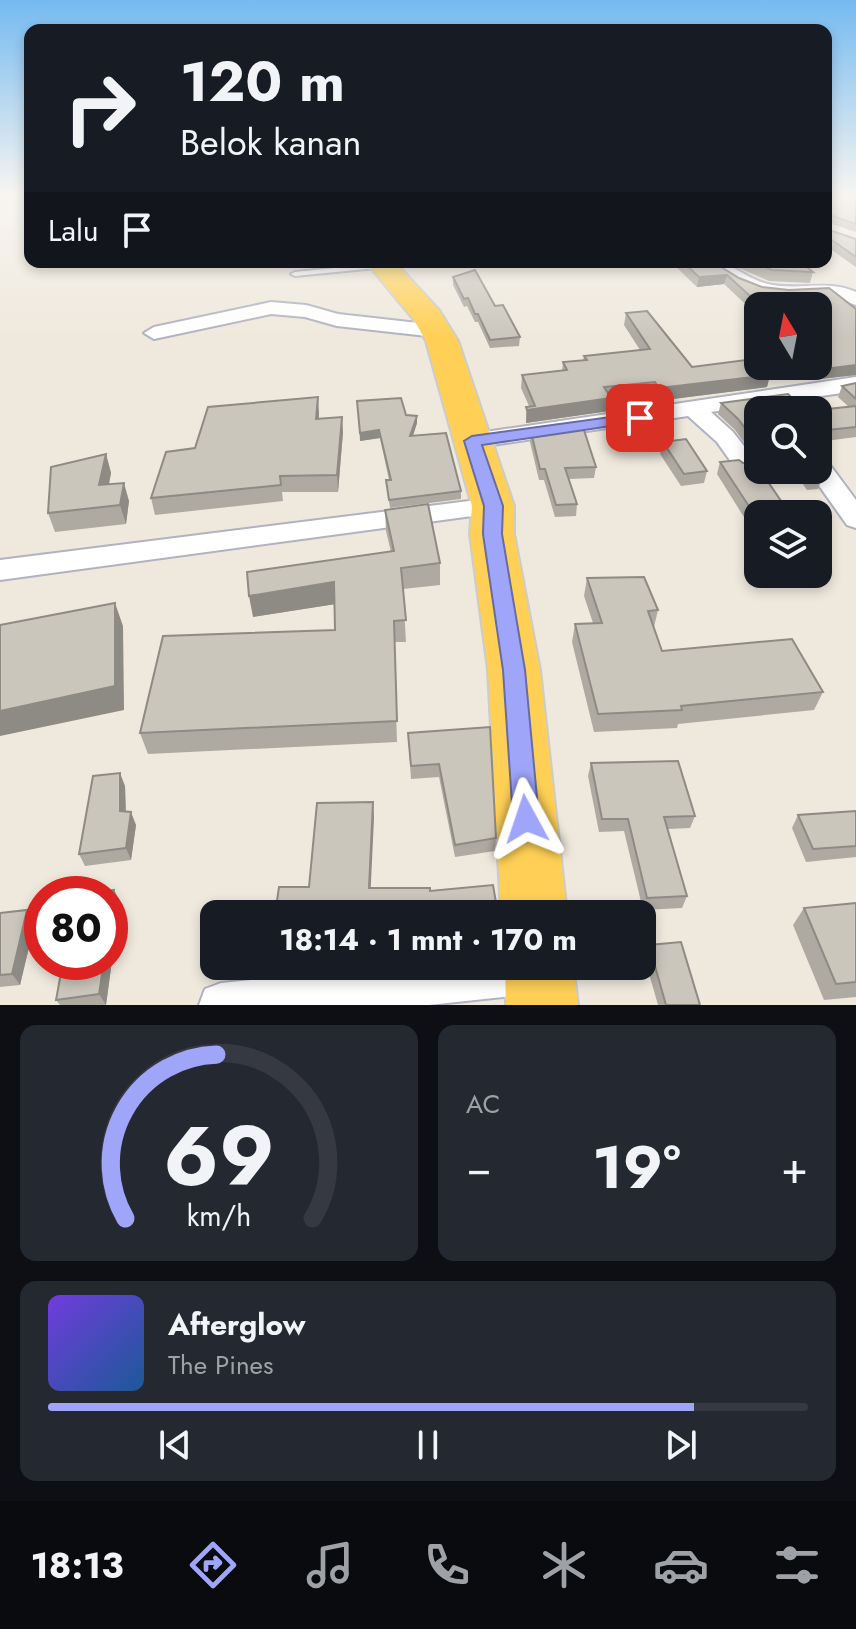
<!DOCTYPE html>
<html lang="id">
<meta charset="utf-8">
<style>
:root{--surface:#171b24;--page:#242831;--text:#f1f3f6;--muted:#9ea1a6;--line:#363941;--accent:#9fa6fa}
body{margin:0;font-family:Jost,sans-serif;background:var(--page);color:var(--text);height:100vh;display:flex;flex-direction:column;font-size:30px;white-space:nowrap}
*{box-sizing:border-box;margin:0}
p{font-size:26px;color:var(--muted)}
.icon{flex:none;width:44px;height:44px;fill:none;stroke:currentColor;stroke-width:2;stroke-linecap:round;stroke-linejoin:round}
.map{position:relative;height:1005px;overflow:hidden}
.panel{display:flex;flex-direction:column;gap:20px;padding:20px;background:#0d0f14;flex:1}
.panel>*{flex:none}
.top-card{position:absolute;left:24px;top:24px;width:808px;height:244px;border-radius:16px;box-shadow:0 4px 12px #0003;background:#171b24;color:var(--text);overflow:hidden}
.needle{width:52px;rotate:350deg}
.fabs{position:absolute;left:744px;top:292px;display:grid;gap:16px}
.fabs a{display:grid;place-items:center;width:88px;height:88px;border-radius:16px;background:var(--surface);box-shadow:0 4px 12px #0003;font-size:40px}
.speed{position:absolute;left:24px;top:876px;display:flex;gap:16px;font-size:40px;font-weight:700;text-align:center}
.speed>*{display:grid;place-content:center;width:104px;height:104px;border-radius:50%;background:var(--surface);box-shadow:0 4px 12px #0003;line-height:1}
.speed .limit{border:12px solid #d22;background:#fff;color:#111}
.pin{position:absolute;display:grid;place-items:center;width:68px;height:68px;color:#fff;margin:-34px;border-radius:16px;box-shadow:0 4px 12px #0006}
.me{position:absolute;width:88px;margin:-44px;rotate:355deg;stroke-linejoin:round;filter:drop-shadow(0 0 6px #0008)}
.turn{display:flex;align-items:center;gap:28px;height:168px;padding:0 24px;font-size:36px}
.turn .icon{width:104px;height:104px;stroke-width:2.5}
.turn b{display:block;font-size:56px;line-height:68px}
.then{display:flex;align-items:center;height:76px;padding:0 24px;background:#0003;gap:16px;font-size:30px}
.big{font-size:60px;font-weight:700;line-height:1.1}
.panel .card{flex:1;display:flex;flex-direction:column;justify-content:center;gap:12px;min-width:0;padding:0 28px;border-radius:16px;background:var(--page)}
.panel .dial{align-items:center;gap:0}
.dial svg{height:208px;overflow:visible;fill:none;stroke:var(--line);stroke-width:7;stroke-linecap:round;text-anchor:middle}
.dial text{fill:var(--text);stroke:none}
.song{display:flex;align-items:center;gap:24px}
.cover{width:96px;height:96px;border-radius:12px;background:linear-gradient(135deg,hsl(260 70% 55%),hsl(210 70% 35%))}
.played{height:8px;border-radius:4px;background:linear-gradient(90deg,var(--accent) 85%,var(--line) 85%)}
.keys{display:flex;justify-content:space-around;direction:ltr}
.heat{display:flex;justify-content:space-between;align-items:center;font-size:44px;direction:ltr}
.panel .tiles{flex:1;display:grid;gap:20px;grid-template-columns:1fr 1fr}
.card:last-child{grid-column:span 2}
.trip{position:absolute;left:200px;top:900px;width:456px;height:80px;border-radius:16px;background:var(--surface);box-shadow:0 4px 12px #0003;font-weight:700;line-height:80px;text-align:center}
.tabs{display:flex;height:128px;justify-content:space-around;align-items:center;background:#090b0e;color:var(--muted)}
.tabs .icon{width:56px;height:56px}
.tabs .active{color:var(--accent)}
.tabs b{font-size:36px;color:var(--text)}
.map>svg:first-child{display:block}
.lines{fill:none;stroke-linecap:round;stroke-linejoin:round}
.service-casing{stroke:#b1b2c1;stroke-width:4}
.minor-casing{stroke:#b1b2c1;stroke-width:4}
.trunk-casing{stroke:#ccc;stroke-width:4}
.service{fill:#fff;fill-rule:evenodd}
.minor{fill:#fff;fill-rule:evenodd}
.trunk{fill:#ffd055;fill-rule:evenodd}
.wall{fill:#aeaaa2}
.shaded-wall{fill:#8d8b84}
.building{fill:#cac6bc;stroke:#8d8b84;stroke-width:2}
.route{fill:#9fa6fa;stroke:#676ca2;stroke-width:2}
</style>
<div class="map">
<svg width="856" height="1005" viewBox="0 0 856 1005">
<rect width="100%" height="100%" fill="#efe9dd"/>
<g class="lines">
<g class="service-casing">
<polygon id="service" points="383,263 387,265 386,267 295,276 291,274 295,272"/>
</g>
<g class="minor-casing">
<g id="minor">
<path d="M 710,262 C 733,262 746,279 768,284 C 798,291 827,279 856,292 L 856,305 L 826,295 L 786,297 L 760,294 L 738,285 L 711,268 Z"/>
<polygon points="271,302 306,305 338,314 436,325 446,331 436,337 337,326 305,317 271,314 154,339 144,333 154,327"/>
<polygon points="856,377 856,391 711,412 733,432 758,464 757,473 739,473 717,442 688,416 472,448 464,446 460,441 464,436 472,434"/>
<polygon points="818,458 827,461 856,500 856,528 847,525 808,470 818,470"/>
<polygon points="493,498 502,500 506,506 502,512 0,580 0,560"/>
<polygon points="388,966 558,966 560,972 554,987 539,993 429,1005 199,1005 205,989 221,983"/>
</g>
</g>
<g class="trunk-casing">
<g id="trunk">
<polygon points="366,262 395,262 439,310 458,341 514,506 514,534 540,670 567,914 501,914 488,670 470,534 472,506 426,341 414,320"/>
<polygon points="505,966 573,966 578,1005 506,1005"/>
</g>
</g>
<use href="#service" class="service"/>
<use href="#minor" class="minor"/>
<use href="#trunk" class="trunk"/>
</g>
<g class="wall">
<polygon points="826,196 856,196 856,232 826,222"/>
<polygon points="826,229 856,239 856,267 826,246"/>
<polygon points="675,262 713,262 739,278 762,287 856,309 856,375 820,379 807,366 818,366 818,306 758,306 758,316 724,284 697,287 674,265"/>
<polygon points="725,262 801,262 813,272 810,283 769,281"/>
<polygon points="453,277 495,306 520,337 519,346 490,348 478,322 475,322 467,306 464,307 453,285"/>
<polygon points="626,313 692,367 770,375 767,387 657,401 652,395 611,399 609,411 526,423 526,407 529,406 521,388 522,375 562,371 563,362 583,361 584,356 640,350 624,325"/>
<polygon points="856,383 856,437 818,442 818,410 849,407 838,397 842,386"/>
<polygon points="357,401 406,415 417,416 417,423 413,436 461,491 461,499 390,508 386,480 389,480 380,438 360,441"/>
<polygon points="721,403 758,410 758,461 735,430 718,414"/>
<polygon points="319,413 319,419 343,432 338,492 282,492 283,501 155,515 151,498 195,448"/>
<polygon points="531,432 596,467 594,478 569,479 577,504 576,516 555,517 544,480 539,480 530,442"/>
<polygon points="663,442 707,471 704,483 681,486 660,454"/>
<polygon points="106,454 111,473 109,484 129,501 126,524 55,532 48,513"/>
<polygon points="720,462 758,514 758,529 752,530 717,474"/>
<polygon points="793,470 817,470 822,478 818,489 807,490"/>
<polygon points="385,510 440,563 440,585 403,589 406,642 394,642 397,742 148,754 140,733 335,630 335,604 253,617 391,552 386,531"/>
<polygon points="587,578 658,610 654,627 662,651 823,692 814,710 678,724 677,728 594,732 572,642 575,624 593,623 584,596"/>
<polygon points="490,727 496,838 495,851 455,857 439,777 411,779 408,733"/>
<polygon points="591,763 695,816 690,828 668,829 687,896 682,908 643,910 624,831 599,832 588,776"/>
<polygon points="125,786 126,812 136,825 131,860 85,866 79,854"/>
<polygon points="856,811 856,857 806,862 792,828 798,815"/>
<polygon points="114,890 120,902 106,1005 60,1005 56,1000"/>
<polygon points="856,903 856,997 824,1000 793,925 804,908"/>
<polygon points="27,910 35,922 20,985 0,987 0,913"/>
<polygon points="649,945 700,1005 658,1005 644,956"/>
</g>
<g class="shaded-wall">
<polygon points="727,275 724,284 697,287 699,277"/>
<polygon points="856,365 856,375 820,379 824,369"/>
<polygon points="770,375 767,387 657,401 659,388"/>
<polygon points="318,397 319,413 318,435 316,419"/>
<polygon points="611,398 609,411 526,423 527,410"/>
<polygon points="417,416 417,423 410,444 410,436"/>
<polygon points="342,417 343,432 338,492 337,475"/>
<polygon points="379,430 380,438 360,441 360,433"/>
<polygon points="106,454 111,473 105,504 99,485"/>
<polygon points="124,483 129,501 126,524 120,505"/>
<polygon points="334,582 336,604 253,617 249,596"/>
<polygon points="115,603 123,626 124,710 0,736 0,711"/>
<polygon points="120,773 125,786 126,824 120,811"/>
<polygon points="373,802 374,818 370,903 369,888"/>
<polygon points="131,812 136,825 131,860 126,848"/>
<polygon points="114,890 120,902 106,1005 99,994 104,962 110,962 110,921"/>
<polygon points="27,910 35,922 20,985 12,974"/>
</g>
<g class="building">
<polygon points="826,196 856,196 856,224 827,214 826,228"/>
<polygon points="826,229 856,239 856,257 826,236"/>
<polygon points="683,262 713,262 739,278 762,287 789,290 829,288 856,309 856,365 824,369 818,363 818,306 761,306 727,275 699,277"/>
<polygon points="752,262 801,262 813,272 772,270"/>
<polygon points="475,270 495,306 503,305 520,337 490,340 478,314 475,314 468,298 464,299 453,277"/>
<polygon points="647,311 692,367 754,359 758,362 758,366 762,366 770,375 659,388 655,382 604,387 611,398 527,410 526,407 535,406 522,375 567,370 563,362 587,360 584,356 650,349 626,313"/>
<polygon points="856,383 856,399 842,386"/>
<polygon points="788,394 804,410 758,410 758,445 738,419 721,403"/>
<polygon points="318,397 316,419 342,417 337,475 280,476 281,485 151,498 166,452 195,448 208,407"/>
<polygon points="401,398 406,415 417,416 410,436 446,433 461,491 389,500 386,480 391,480 379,430 360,433 357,401"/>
<polygon points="856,406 856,427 818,431 818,410"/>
<polygon points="582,424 596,467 565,468 577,504 556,505 545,469 540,469 531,432"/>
<polygon points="686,439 707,471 684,474 663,442"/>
<polygon points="106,454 99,485 124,483 120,505 48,513 51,467"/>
<polygon points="739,460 743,463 755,463 758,470 760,470 790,514 758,514 758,517 756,517 720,462"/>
<polygon points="805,470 817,470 822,478 812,479"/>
<polygon points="428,504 440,563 401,568 406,620 394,621 397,721 140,733 163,636 335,630 334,582 249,596 247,572 394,551 385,510"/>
<polygon points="644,577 658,610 648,611 662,651 792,639 823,692 681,706 682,710 598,714 575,624 602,623 587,578"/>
<polygon points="115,603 115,686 0,711 0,625"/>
<polygon points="490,727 496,838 455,845 439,764 411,766 408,733"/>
<polygon points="678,761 695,816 664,817 687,896 647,898 628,819 602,819 591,763"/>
<polygon points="120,773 120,811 131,812 126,848 79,854 93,776"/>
<polygon points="373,802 369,888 430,888 430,891 493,885 498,914 275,914 279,887 309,887 317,803"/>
<polygon points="856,811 856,846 813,849 798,815"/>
<polygon points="114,890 110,921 110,894 82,894"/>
<polygon points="856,903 856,982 836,984 804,908"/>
<polygon points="27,910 12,974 0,975 0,913"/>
<polygon points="681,942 700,1005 666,1005 649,945"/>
<polygon points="63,962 104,962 99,994 56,1000"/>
</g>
<linearGradient id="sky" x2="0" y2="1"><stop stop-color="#74baf0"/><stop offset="0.58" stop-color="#f8f5f0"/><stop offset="1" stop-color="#f8f5f0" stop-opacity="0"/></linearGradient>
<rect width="856" height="337" fill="url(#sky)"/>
<polygon class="route" points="640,413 648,418 645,421 482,445 503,506 502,534 525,670 539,819 535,827 526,831 517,827 513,819 503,670 483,534 484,506 464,441 472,436"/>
</svg>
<div class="fabs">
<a><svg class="needle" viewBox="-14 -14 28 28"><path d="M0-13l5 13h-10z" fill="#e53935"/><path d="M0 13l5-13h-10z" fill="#9ea1a6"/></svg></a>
<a><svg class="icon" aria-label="search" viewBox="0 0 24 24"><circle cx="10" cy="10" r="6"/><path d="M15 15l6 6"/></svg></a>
<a><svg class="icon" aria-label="layers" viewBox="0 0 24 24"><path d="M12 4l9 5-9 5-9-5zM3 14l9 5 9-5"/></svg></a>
</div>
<div class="speed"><div class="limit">80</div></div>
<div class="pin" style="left:640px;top:418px;background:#d93025"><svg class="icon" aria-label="arrive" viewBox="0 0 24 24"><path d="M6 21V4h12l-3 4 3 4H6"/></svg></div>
<svg class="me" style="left:526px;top:819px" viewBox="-20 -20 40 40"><path d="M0-17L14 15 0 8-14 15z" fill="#9fa6fa" stroke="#fff" stroke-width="4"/></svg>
<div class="trip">18:14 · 1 mnt · 170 m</div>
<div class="top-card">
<div class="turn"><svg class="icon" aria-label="right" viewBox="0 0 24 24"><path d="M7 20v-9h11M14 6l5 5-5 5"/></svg><div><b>120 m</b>Belok kanan</div></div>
<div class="then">Lalu<svg class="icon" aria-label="arrive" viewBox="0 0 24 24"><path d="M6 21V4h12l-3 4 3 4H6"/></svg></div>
</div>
</div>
<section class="panel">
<div class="tiles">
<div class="card dial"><svg viewBox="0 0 100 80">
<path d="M14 69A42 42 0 1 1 86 69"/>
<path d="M14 69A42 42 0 0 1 49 6" stroke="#9fa6fa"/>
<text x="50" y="56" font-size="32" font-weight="700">69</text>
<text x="50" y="72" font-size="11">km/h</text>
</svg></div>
<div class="card"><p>AC</p>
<div class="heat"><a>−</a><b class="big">19°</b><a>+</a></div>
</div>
<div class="card">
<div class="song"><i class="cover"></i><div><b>Afterglow</b><p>The Pines</p></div></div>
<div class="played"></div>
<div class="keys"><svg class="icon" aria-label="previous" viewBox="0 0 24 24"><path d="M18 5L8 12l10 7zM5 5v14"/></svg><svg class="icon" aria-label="pause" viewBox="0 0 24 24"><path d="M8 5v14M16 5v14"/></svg><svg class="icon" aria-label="next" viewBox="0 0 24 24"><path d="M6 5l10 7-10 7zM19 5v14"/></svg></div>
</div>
</div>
</section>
<nav class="tabs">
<b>18:13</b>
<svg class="icon active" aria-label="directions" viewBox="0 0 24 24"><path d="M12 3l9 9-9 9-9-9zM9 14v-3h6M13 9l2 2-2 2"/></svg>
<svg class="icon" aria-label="music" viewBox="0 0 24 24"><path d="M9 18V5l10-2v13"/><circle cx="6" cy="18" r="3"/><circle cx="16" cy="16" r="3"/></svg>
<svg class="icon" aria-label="phone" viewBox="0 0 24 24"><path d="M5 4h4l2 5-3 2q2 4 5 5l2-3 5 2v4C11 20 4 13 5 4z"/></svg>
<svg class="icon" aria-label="climate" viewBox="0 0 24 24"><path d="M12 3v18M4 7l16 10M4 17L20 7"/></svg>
<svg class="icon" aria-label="car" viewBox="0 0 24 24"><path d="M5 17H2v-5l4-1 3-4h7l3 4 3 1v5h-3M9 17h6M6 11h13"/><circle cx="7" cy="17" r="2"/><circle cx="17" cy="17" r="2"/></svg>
<svg class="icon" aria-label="filters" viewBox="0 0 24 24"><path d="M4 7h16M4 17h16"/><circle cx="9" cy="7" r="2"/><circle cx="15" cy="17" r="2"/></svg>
</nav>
